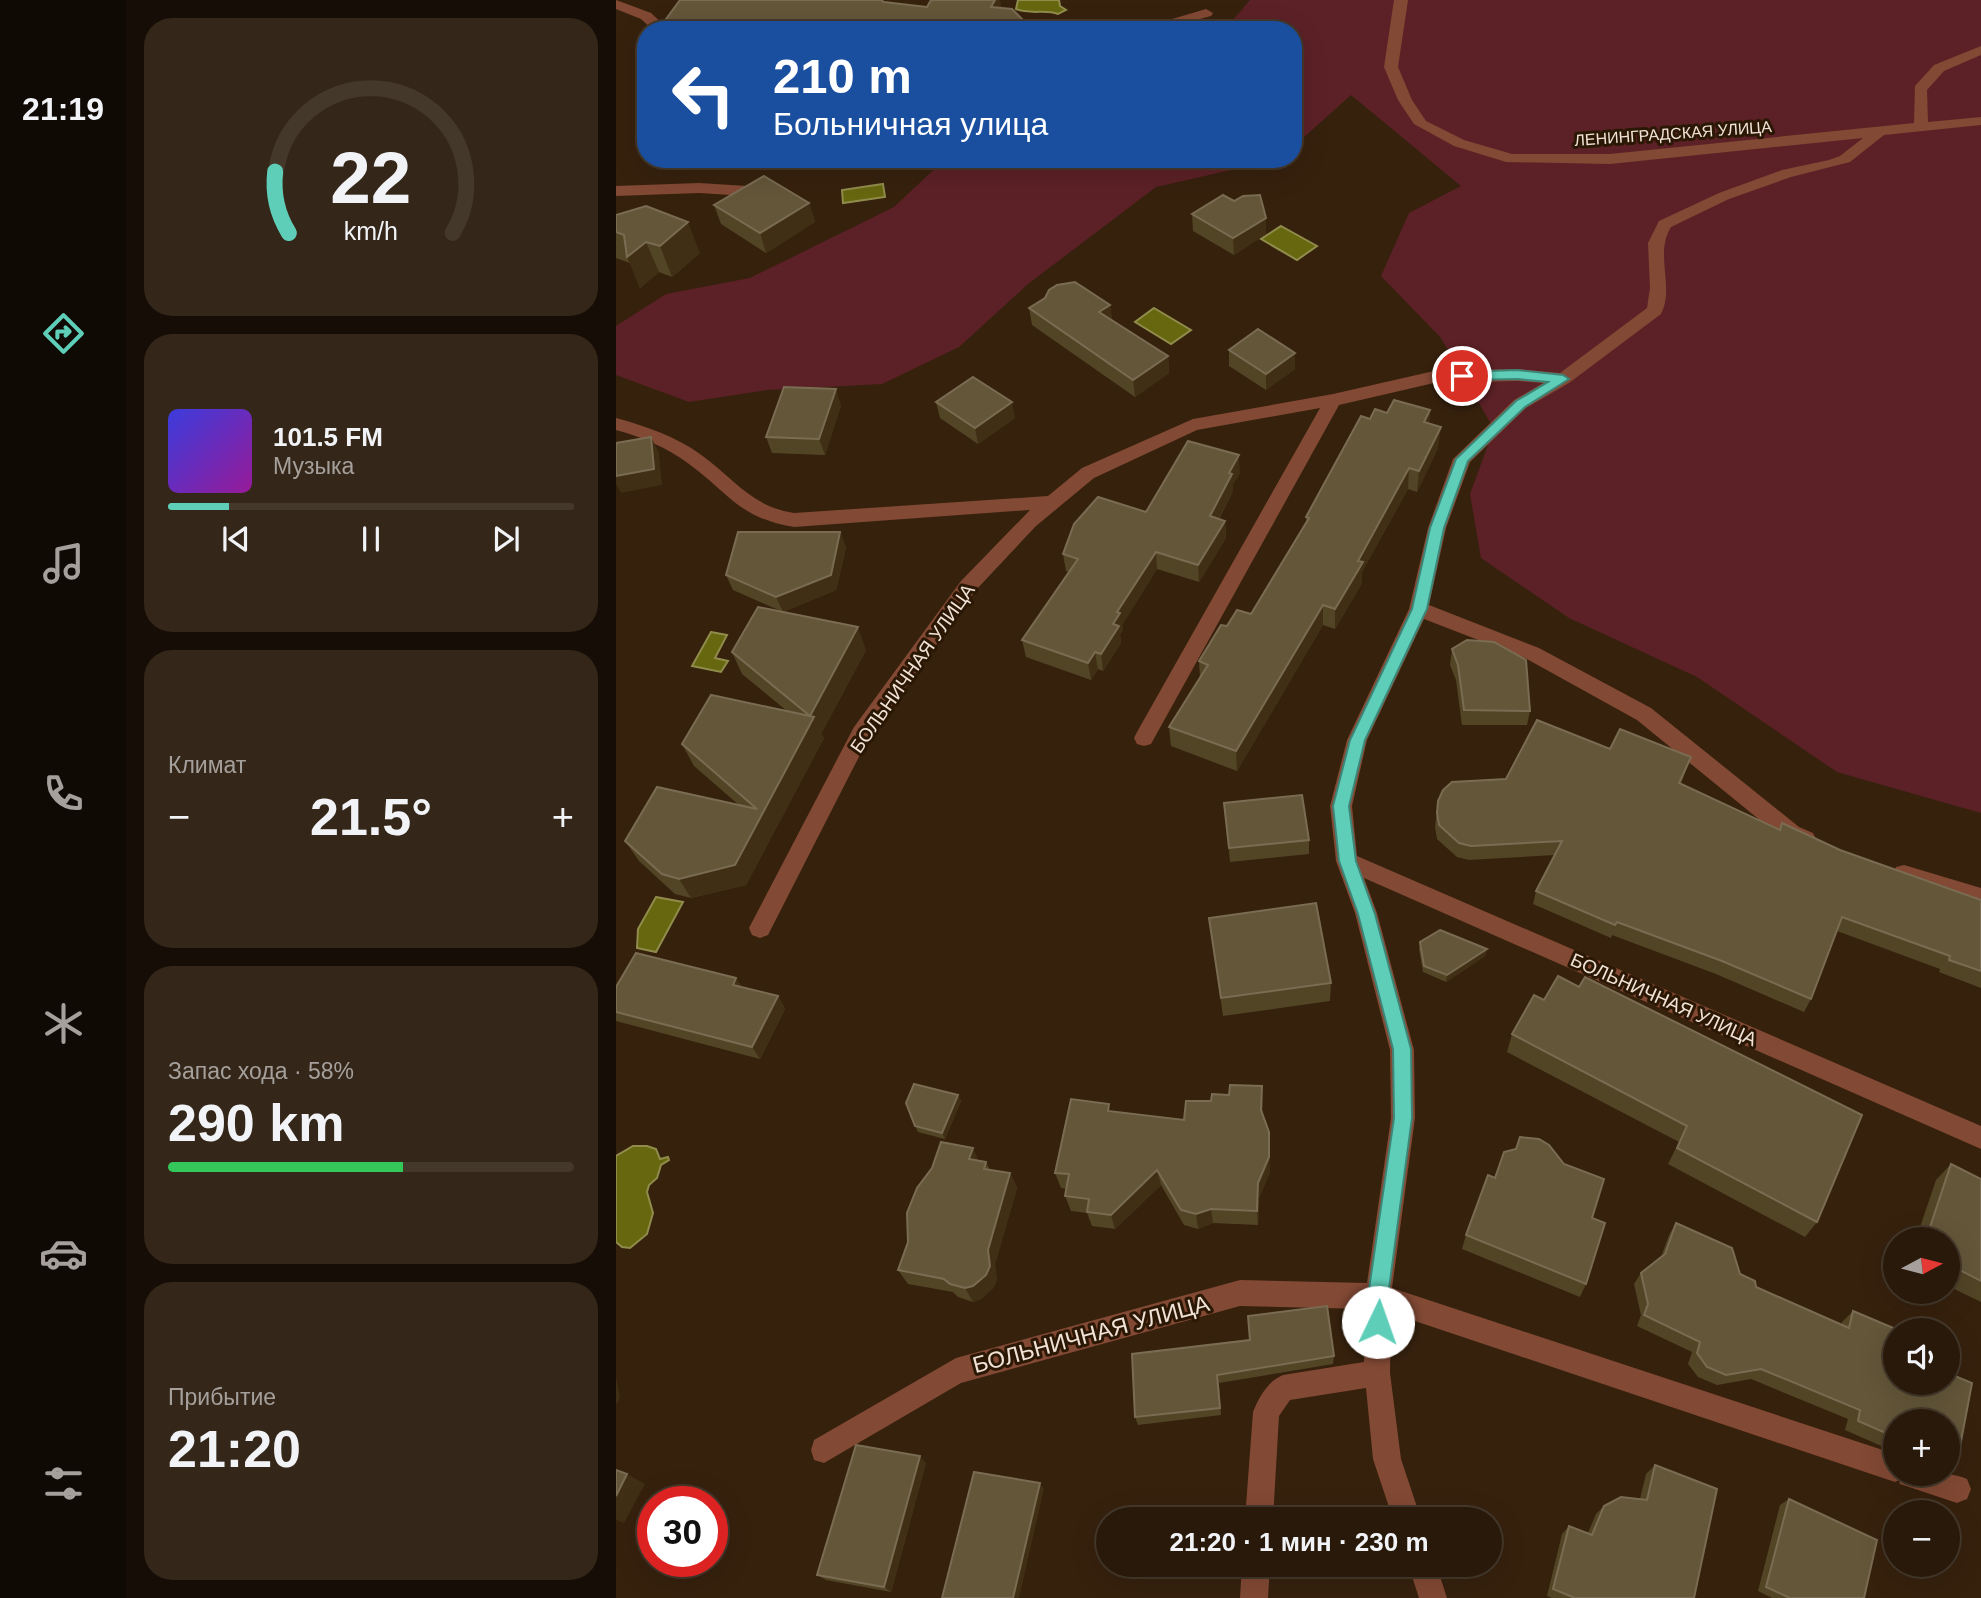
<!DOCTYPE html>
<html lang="ru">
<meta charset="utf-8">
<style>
:root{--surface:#28190a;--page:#342618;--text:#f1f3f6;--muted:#a5a09c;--line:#44382b;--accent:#5eceb8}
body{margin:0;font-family:Helvetica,sans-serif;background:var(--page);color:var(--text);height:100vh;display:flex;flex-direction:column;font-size:26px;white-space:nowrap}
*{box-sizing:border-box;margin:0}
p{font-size:23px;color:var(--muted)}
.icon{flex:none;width:38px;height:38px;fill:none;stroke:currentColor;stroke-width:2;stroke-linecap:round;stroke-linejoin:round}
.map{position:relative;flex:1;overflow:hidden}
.details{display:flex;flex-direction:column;gap:18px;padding:18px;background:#160e06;width:490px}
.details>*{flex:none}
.guide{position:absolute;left:21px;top:21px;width:665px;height:147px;border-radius:28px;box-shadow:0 7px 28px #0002,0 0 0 2px var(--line);background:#1a4fa0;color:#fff;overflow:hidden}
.needle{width:46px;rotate:83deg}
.tools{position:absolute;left:1267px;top:1227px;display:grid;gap:14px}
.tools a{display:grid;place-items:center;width:77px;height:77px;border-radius:50%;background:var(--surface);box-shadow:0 7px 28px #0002,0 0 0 2px var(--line);font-size:35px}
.speed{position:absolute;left:21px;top:1486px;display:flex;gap:14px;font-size:35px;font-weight:700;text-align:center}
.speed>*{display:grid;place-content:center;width:91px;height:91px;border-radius:50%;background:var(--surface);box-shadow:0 7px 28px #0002,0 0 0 2px var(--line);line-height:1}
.speed .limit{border:10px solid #d22;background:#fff;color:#111}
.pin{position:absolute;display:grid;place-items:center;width:60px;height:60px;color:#fff;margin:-30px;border:4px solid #fff;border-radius:50%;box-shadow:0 2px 7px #0007}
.me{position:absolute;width:77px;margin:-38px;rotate:3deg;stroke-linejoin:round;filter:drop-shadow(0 0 5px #0008)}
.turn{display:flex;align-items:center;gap:24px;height:147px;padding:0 21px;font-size:32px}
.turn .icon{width:91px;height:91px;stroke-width:2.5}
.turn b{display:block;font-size:49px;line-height:60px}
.big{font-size:52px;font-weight:800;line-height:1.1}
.details .tile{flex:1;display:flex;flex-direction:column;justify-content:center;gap:10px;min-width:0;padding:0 24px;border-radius:28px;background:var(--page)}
.details .dial{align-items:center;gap:0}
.dial svg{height:182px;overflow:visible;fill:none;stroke:var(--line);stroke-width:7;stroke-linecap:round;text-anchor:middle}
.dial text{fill:var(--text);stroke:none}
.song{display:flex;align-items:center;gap:21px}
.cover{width:84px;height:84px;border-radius:10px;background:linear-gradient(135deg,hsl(240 70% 55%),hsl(300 70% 35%))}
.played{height:7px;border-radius:4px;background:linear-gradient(90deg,var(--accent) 15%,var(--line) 15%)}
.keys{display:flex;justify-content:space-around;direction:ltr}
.heat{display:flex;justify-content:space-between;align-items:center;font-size:38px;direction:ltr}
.charge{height:10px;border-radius:5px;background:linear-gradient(90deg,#34c759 58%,var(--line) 0)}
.trip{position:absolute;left:480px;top:1507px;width:406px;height:70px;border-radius:35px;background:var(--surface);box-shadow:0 7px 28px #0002,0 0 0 2px var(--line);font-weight:800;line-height:70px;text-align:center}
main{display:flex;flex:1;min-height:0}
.tab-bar{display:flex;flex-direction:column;width:126px;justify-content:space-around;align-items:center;background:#100a04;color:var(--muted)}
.tab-bar .icon{width:49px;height:49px}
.tab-bar .selected{color:var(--accent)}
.tab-bar b{font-size:32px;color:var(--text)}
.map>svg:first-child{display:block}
.green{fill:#5c2126}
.water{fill:#676710;stroke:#908c4b;stroke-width:2}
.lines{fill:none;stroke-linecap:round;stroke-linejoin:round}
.minor{fill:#824934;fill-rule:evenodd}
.wall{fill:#524526}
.shaded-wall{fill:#402f14}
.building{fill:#635639;stroke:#796c52;stroke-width:2}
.route{fill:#5eceb8;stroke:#3d8678;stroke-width:2}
.labels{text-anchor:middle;stroke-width:6;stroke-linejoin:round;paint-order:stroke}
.far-street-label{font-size:16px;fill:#f0e2d6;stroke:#2b1804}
.street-label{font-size:19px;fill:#f0e2d6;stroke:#2b1804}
.near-street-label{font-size:23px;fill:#f0e2d6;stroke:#2b1804}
</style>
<main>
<nav class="tab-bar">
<b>21:19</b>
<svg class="icon selected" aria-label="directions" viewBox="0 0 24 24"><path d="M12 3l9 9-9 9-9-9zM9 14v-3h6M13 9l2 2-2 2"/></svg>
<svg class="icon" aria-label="music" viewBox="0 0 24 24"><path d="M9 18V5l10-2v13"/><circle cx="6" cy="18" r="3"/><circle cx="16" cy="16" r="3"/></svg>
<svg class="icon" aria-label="phone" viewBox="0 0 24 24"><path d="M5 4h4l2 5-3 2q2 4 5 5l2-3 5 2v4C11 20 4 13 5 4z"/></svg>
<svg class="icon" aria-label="climate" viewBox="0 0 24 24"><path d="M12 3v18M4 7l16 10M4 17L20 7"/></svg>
<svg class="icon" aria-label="car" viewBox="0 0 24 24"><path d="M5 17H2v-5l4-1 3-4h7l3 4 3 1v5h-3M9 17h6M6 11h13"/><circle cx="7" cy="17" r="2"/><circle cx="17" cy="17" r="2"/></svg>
<svg class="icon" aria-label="filters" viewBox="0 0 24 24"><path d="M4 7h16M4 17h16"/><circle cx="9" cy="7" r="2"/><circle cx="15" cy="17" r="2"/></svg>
</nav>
<section class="details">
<div class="tile dial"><svg viewBox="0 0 100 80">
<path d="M14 69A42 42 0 1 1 86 69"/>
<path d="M14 69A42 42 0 0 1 8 42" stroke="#5eceb8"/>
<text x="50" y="56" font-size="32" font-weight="700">22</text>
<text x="50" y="72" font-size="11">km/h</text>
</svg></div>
<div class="tile">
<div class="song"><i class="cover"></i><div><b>101.5 FM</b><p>Музыка</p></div></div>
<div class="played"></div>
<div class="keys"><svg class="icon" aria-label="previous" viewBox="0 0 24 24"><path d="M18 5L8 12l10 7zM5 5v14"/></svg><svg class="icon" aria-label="pause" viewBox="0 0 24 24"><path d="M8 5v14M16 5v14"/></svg><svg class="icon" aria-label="next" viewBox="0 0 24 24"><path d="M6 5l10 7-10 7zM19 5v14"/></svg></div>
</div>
<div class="tile"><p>Климат</p>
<div class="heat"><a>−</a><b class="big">21.5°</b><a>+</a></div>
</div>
<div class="tile"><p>Запас хода · 58%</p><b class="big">290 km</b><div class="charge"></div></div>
<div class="tile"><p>Прибытие</p><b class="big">21:20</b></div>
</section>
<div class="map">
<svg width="1365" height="1598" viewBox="0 0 1365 1598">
<rect width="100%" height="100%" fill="#36210d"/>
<g class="green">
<polygon points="634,0 1365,0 1365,813 1221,772 1081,677 953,618 865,558 854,494 878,429 825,338 765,276 793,213 845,186 735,95 677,147 677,30 586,30 617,20"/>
<polygon points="329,159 664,159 540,187 412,284 343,347 266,384 151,390 73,402 0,375 0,326 50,294 134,278 278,207"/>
</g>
<g class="water">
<path d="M 402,0 L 443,0 L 444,6 L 450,10 L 442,14 C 430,9 413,15 400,9 Z"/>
<polygon points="267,184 269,197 227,203 226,190"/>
<polygon points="665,226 701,246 681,260 645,239"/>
<polygon points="538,308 575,330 555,344 519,322"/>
<polygon points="95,632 111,635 99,658 112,661 105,672 76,666"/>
<polygon points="40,897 67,902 40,952 21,948 22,929"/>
<polygon points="17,1146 31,1146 40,1149 44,1159 52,1157 53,1160 45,1165 41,1178 33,1185 31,1192 37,1213 31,1234 14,1248 6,1247 0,1242 0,1156"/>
</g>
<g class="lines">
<g class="minor">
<polygon points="0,0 35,13 53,30 37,30 25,19 0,9"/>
<path d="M 778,0 L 792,0 L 782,67 L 796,100 L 810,121 L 848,140 L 896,154 L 994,154 L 1298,123 L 1299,86 L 1318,65 L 1365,46 L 1365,55 L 1328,71 L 1311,90 L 1312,122 L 1365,117 L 1365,125 L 1268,135 L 1234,162 L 1175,177 L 1113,199 L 1055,227 C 1038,254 1059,287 1045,314 L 953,383 L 910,408 L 854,462 L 830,528 L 813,605 L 923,648 L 1035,708 L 1183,827 L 1197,833 L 1200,839 L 1197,845 L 1189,848 L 1167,839 L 1021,720 L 909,658 L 808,619 L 751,740 L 736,806 L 741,856 L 1365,1126 L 1365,1149 L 748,878 L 761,913 L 798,1050 L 799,1118 L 776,1288 L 1279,1454 L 1279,1474 C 1304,1474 1329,1470 1351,1479 L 1355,1489 L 1351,1499 L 1341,1503 L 1284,1484 L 1283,1480 L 1279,1482 L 775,1313 L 774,1373 L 785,1459 L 805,1519 L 777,1519 L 757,1459 L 750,1388 L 674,1400 L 663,1416 L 657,1519 L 629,1519 L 637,1412 C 643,1397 652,1381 667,1375 L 748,1362 L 749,1309 L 624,1306 L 345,1383 L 208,1463 L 198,1460 L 195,1450 L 198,1440 L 340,1358 L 624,1280 L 751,1283 L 775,1118 L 774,1050 L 739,913 L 720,861 L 714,806 L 731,740 L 793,609 L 812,528 L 837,459 L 898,400 L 927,383 L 901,381 L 818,383 L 723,405 L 535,744 L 528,746 L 521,744 L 518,738 L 521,732 L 704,408 L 581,430 L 478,478 L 420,526 L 359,591 L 252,739 L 152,935 L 144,938 L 136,935 L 133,928 L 238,727 L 345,581 L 414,510 L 178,527 C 123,518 114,494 73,464 C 52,448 26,437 0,430 L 0,418 C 29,426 59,436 84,454 C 118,478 134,506 178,513 L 432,496 L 466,468 L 577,419 L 717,394 L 818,371 L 901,369 L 944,373 L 1031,308 L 1034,288 L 1032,243 L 1043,221 L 1103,193 L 1166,170 L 1213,160 L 1224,156 L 1247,138 L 994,164 L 890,162 L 838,146 L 798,124 L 782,100 L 768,67 Z"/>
<polygon points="590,9 597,13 595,16 543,30 519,30"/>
<polygon points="83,183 147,187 155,192 147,197 83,193 0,196 0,186"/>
<polygon points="1288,865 1365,888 1365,906 1280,881 1277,874 1280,867"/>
<polygon points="626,1564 654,1564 652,1598 624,1598"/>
<polygon points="792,1564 820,1564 831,1598 803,1598"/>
</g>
</g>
<g class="wall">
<polygon points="30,46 30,89 22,69 29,59 26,51"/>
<polygon points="618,201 650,234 618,255 577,231 576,214"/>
<polygon points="193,203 199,222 150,253 105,224 98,205"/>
<polygon points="0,215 84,253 56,277 43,272 24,288 14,263 0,258"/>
<polygon points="494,305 496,320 552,356 553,373 519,397 416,325 413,308"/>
<polygon points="613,350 679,353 679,369 650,390 613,366"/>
<polygon points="320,402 399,418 362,444 324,418"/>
<polygon points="225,405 209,455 156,453 150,437"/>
<polygon points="814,410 813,424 822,448 801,492 792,489 746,572 746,583 719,629 707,625 621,771 555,746 553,727 584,678 583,661 611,626 635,614 690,524 690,517 754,419 771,413"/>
<polygon points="624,473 617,484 617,491 603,519 609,521 610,538 583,582 541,569 506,625 507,630 504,634 505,643 487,671 482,669 475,680 410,657 406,640 453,572 450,571 447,554 530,512"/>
<polygon points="224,532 230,548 220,590 167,612 117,590 110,575"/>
<polygon points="836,649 914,711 911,725 846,725 840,680 834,665"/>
<polygon points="250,650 205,734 208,738 130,885 75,898 59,894 23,861 9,841 124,806 78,766 66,744 171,711 126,674 116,652"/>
<polygon points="994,749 1075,757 1065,784 1163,829 1166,823 1224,850 1365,900 1365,988 1323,972 1324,969 1221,931 1195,999 1188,1012 1100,974 996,935 995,938 917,904 920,891 939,855 853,860 841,857 821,839 819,827 822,801 890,779"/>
<polygon points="608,803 693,840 693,854 614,862"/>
<polygon points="593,918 715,983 714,1001 607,1016"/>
<polygon points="804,942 871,949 869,956 830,982 807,972 803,949"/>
<polygon points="120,978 126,987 162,996 169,1009 144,1059 0,1021 0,987"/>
<polygon points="963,987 1201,1222 1189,1237 1052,1164 1063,1142 891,1052 896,1034 928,1000"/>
<polygon points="342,1095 345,1101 329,1139 302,1132 299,1126"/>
<polygon points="647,1102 646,1115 654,1172 643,1198 642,1225 597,1223 582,1229 568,1225 545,1185 499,1229 476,1226 471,1213 455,1211 449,1196 451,1189 445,1188 439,1173 495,1111 568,1120"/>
<polygon points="370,1162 374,1170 394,1173 401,1188 379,1264 381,1280 377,1288 365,1299 357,1302 342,1297 337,1292 292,1284 282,1270"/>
<polygon points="1335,1164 1365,1179 1365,1302 1332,1286 1332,1239 1300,1239 1320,1180"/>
<polygon points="976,1218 970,1284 964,1297 846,1249 850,1235"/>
<polygon points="1060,1223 1116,1248 1124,1274 1139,1281 1140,1287 1225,1325 1226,1322 1237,1311 1282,1330 1279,1330 1279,1382 1332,1382 1332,1373 1356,1383 1343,1452 1332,1459 1332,1421 1279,1421 1279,1452 1229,1430 1232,1419 1135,1379 1101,1385 1082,1377 1072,1364 1076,1352 1021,1326 1025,1315 1018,1284 1025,1273 1045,1257 1053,1235"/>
<polygon points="516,1354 718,1356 717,1364 603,1383 605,1415 522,1425 519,1417"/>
<polygon points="310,1463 275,1592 210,1580 201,1575"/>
<polygon points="1039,1465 1078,1598 936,1598 931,1596 946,1534 953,1526 972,1533 980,1514 988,1506 1024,1499 1030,1474"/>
<polygon points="1173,1499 1248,1598 1156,1598 1142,1591 1164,1505"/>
</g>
<g class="shaded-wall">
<polygon points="379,0 384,0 386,11 375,7"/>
<polygon points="193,203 199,222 150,253 144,233"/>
<polygon points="650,218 650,234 618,255 617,238"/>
<polygon points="72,222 84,253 56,277 44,246"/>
<polygon points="30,242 43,272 24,288 11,257"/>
<polygon points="494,305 496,321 483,312"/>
<polygon points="679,353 679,369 650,390 650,374"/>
<polygon points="552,356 553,373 519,397 517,380"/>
<polygon points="220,389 225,405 209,455 203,439"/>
<polygon points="396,402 399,418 362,444 359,428"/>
<polygon points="814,410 812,431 808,422"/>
<polygon points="825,427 822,448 801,492 803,471"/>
<polygon points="35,437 43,453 46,485 5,493 0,484 0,476"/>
<polygon points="623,455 624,473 617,484 617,491 595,533 594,516 613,473"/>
<polygon points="793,468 792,489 746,572 746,583 719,629 719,609 742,561"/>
<polygon points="609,521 610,538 583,582 582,565"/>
<polygon points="224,532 230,548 220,590 167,612 160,597"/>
<polygon points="540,552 541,569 506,625 507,630 504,634 505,643 487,671 485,654 501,612"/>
<polygon points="707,605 707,625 621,771 620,751"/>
<polygon points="242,627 250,650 205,734 208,738 130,885 75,898 63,879 119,865 194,716"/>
<polygon points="479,652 482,669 475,680 472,663"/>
<polygon points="871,949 869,956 830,982 831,975"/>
<polygon points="120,978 128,991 117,985"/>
<polygon points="162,996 169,1009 144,1059 136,1047"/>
<polygon points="646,1086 647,1102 646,1127 645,1110"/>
<polygon points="342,1095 345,1101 329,1139 326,1133"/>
<polygon points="653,1132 654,1172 643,1198 642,1225 641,1211 642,1183"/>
<polygon points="357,1148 364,1163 353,1159"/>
<polygon points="541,1170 545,1185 499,1229 495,1215"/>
<polygon points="394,1173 401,1188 379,1264 381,1280 377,1288 365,1299 357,1302 349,1288 372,1250"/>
<polygon points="595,1209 597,1223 582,1229 580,1214"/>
<polygon points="0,1377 4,1398 0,1405"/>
<polygon points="304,1456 310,1463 275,1592 268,1587"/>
<polygon points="11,1474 29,1484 8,1523 0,1520 0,1496"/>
<polygon points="424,1483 428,1489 403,1598 397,1598"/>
</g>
<g class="building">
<polygon points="64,0 265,0 268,2 311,7 315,0 379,0 375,7 396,9 417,30 42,30"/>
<polygon points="30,59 30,70 22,69"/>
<polygon points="148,176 193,203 144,233 98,205"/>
<polygon points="607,195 618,201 627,196 644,195 650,218 617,238 576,214"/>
<polygon points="30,206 72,222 44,246 30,242 11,257 8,235 0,232 0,215"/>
<polygon points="459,282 494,305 483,312 552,356 517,380 413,308 429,298 433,290 441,285"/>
<polygon points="642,329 679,353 650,374 613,350"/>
<polygon points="357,377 396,402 359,428 320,402"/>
<polygon points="168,387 220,389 203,439 150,437"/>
<polygon points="778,400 814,410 808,422 825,427 803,471 793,468 742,561 747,562 719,609 707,605 620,751 553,727 592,665 583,661 605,625 611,626 621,610 635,614 693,518 690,517 745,416 754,419 759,409 771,413"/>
<polygon points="35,437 38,469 0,476 0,443"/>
<polygon points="572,441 623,455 613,473 616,474 594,516 609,521 582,565 540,552 501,612 504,613 497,624 503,626 485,654 479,652 472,663 406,640 462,559 447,554 458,524 482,497 530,512"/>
<polygon points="122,532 224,532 215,575 160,597 110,575"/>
<polygon points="142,607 242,627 194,716 198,717 119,865 63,879 46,874 9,841 41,787 141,809 66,744 95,695 194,716 116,652"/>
<polygon points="851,640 878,642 910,660 914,711 848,710 842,665 836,649"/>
<polygon points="921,720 994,749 1004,729 1075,757 1063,783 1164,830 1166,823 1224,850 1365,900 1365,971 1333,960 1334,956 1226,917 1195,999 1106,961 1001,922 999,925 920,891 946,841 855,846 843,843 823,825 821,813 822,801 827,790 836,782 890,779"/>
<polygon points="686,795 693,840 613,848 608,803"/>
<polygon points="700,903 715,983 605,998 593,918"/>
<polygon points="824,930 871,949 831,975 808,966 804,942"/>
<polygon points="20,953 120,978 117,985 162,996 136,1047 0,1012 0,987"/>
<polygon points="942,976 963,987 969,977 1246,1115 1201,1222 1061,1148 1071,1126 896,1034 918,995 928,1000"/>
<polygon points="298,1084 342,1095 326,1133 299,1126 290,1103"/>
<polygon points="614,1085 646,1086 645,1110 653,1132 653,1157 642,1183 641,1211 595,1209 580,1214 565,1210 541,1170 495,1215 471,1212 473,1199 449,1196 453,1174 439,1173 455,1099 493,1104 492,1111 568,1120 570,1101 595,1101 596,1094 613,1095"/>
<polygon points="904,1137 923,1139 933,1145 948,1164 988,1179 976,1218 989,1223 970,1284 850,1235 872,1175 879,1178 888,1152 900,1149"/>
<polygon points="325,1142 357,1148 353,1159 370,1162 368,1169 394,1173 372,1250 374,1266 370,1275 357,1286 349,1288 334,1284 328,1279 282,1270 292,1242 291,1213 301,1188 316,1168"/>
<polygon points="1335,1164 1365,1179 1365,1281 1332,1264 1332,1239 1310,1239"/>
<polygon points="1060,1223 1116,1248 1124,1274 1139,1281 1140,1287 1233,1328 1237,1311 1282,1330 1279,1330 1279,1382 1332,1382 1332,1373 1356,1383 1343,1452 1332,1447 1332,1421 1279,1421 1279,1437 1242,1421 1244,1410 1145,1369 1110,1375 1091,1367 1081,1353 1084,1342 1028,1315 1032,1304 1025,1273 1049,1254"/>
<polygon points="711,1306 718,1356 601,1375 604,1408 519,1417 516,1354 634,1340 632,1316"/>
<polygon points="240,1445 304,1456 268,1587 201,1575"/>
<polygon points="1039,1465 1101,1489 1078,1598 959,1598 937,1589 953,1526 976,1535 988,1506 1005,1497 1031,1500"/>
<polygon points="0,1470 11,1474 0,1496"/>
<polygon points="358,1472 424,1483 397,1598 326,1598"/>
<polygon points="1173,1499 1261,1540 1248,1598 1174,1598 1150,1587"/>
</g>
<polygon class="route" points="901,370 947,375 953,379 909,407 852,461 828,528 811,609 749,740 733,806 740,861 759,914 795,1049 796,1118 772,1296 771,1322 769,1329 762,1332 755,1329 752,1322 752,1296 778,1118 777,1049 742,914 723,861 717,806 734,740 796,609 814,528 840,459 900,401 932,382 901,379 846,380 839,376 846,372"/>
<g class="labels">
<g class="far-street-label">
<text transform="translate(1057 133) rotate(-4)" y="6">ЛЕНИНГРАДСКАЯ УЛИЦА</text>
</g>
<g class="street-label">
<text transform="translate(296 668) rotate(-55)" y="7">БОЛЬНИЧНАЯ УЛИЦА</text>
<text transform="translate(1048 999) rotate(24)" y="7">БОЛЬНИЧНАЯ УЛИЦА</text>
</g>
<g class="near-street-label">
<text transform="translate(475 1334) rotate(-15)" y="8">БОЛЬНИЧНАЯ УЛИЦА</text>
</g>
</g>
</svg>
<div class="tools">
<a><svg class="needle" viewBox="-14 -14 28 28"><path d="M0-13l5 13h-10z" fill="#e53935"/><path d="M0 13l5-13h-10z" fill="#a5a09c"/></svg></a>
<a><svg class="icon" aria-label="sound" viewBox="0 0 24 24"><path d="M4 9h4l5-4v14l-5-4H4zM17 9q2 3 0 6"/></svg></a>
<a>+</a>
<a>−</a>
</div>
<div class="speed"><div class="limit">30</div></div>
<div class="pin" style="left:846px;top:376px;background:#d93025"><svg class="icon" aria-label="arrive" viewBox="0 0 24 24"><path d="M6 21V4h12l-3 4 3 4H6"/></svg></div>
<svg class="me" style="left:762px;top:1322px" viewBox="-20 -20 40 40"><circle r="19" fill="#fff"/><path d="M0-13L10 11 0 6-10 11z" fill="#5eceb8"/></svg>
<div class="trip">21:20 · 1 мин · 230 m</div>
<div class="guide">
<div class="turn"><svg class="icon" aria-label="left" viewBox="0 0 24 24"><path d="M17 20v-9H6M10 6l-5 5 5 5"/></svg><div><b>210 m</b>Больничная улица</div></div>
</div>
</div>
</main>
